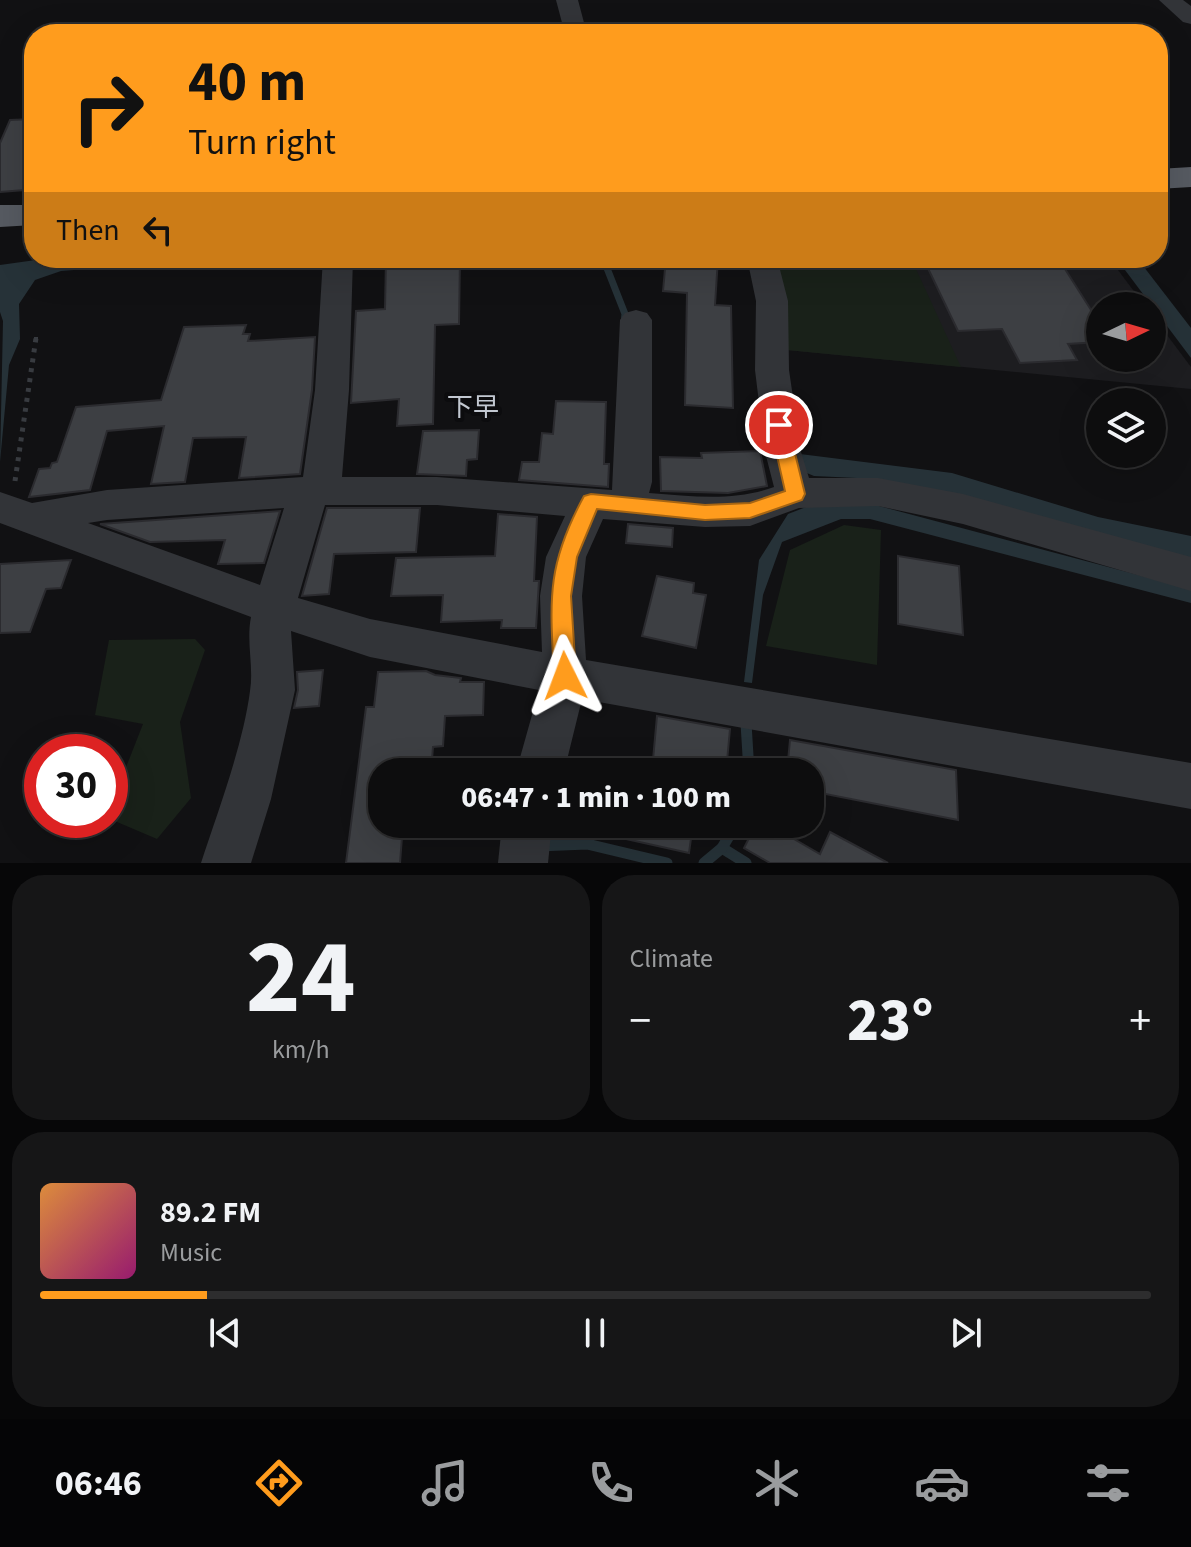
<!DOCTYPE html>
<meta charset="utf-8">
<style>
:root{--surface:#0d0d0e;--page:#161617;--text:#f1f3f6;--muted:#9a9c9e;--line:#2d2d2e;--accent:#ff9c1d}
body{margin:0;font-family:"Source Sans 3","Noto Sans JP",sans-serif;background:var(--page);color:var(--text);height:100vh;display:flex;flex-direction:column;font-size:30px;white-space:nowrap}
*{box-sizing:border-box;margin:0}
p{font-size:26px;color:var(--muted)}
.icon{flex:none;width:44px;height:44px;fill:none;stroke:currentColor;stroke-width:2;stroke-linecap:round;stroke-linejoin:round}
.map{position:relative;height:863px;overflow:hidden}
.drawer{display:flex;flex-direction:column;gap:12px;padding:12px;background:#070708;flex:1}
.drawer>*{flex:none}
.top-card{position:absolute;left:24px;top:24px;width:1144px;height:244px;border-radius:32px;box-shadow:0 8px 32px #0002,0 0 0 2px var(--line);background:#ff9c1d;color:#111;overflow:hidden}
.needle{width:52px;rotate:85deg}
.controls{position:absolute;left:1086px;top:292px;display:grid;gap:16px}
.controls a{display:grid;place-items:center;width:80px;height:80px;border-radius:50%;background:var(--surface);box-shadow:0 8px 32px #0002,0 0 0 2px var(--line);font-size:40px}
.speed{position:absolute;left:24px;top:734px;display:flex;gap:16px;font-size:40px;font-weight:700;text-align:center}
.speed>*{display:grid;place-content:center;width:104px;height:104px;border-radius:50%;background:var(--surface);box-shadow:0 8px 32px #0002,0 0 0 2px var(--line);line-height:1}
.speed .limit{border:12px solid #d22;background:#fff;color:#111}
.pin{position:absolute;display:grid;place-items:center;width:68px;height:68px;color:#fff;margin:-34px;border:4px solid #fff;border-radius:50%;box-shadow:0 2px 8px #0007}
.me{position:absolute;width:88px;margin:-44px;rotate:357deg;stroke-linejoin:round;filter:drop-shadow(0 0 6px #0008)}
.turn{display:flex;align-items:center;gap:28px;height:168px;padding:0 32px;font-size:36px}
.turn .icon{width:104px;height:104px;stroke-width:2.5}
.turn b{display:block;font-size:56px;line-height:68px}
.then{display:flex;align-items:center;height:76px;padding:0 32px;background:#0003;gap:16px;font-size:30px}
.big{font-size:60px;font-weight:800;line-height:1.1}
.drawer .tile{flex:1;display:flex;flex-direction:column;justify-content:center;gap:12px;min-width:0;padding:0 28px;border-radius:32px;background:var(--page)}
.drawer .dial{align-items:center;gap:0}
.dial b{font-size:104px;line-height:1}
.song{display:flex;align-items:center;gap:24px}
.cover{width:96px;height:96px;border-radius:12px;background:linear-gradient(135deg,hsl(30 70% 55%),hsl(320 70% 35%))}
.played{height:8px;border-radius:4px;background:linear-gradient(90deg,var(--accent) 15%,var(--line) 15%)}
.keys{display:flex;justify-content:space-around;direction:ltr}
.heat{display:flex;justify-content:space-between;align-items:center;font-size:44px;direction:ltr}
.drawer .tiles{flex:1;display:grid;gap:12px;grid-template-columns:1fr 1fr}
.tile:last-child{grid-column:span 2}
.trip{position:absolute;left:368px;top:758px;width:456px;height:80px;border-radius:32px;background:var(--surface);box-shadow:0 8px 32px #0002,0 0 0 2px var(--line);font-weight:800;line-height:80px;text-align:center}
.menu{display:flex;height:128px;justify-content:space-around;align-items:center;background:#050506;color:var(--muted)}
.menu .icon{width:56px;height:56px}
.menu .on{color:var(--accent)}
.menu b{font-size:36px;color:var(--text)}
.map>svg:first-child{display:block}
.built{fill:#1d1d20}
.green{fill:#192119}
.water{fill:#263238}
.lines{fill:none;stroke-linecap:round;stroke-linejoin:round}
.stream-far1{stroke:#263238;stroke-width:7}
.stream{stroke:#263238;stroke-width:11}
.building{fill:#3d3f43;stroke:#2b2b2f;stroke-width:2}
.path-far1{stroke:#383b40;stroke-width:4;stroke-dasharray:3 5;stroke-linecap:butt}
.path{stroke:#383b40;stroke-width:5;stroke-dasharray:4 6;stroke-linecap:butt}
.minor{fill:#323438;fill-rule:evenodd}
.trunk{fill:#565a61;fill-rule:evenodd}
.route{fill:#ff9c1d;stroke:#a66513;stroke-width:2}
.labels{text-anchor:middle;stroke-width:8;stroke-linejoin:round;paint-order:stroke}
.neighbourhood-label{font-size:26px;fill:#c2c8d1;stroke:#0c0c0e}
</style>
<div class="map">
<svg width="1191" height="863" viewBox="0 0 1191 863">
<rect width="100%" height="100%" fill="#111113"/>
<polygon class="built" points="774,258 1109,258 1145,306 1100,306 1100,358 1152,358 1152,315 1191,367 1191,389 787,350"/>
<g class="green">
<polygon points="774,258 911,258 961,367 787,350"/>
<polygon points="844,525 881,530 877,665 766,646 790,550"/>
<polygon points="195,639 205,650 180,722 191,798 157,839 110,819 110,808 143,724 95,715 109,640"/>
</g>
<g class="water">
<polygon points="50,258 228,258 61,271 35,280 19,304 20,339 9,365 0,462 3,321 0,312 0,265"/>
<polygon points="1116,258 1137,258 1191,328 1191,358"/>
<polygon points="800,454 952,473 1098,517 1191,536 1191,558 878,479 814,476 802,471"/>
<polygon points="819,502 879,506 1191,589 1191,603 870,519 841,519 782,542 763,595 752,683 744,682 759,560 788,514"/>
</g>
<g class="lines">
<polyline class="stream-far1" points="603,258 625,314 624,323"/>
<g class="stream">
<polyline points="746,723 749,772"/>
<polyline points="538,846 587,844 667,863"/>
<polyline points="722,848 746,863"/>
<polyline points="704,863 722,848 736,824"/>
</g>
</g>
<g class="building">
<polygon points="34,119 34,170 25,190 0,192 0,143 10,120"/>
<polygon points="386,258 460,258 459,324 435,325 433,424 397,426 399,399 351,403 356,311 385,309"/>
<polygon points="666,258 718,258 715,305 731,306 733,408 685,405 687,293 663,291"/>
<polygon points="923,258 1058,258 1100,324 1100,342 1068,344 1077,360 1020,363 1002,329 958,331"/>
<polygon points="246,325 243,334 250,334 248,341 315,337 312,390 300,474 239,478 246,437 193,438 185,482 151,484 164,426 107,431 90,490 29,497 39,469 50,468 52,463 57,462 76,407 161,400 184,327"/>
<polygon points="556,401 606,402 604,464 609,464 608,487 519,480 522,462 539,462 542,433 553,434"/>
<polygon points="479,430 477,459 467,460 466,476 417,474 423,431"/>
<polygon points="760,451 767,486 728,493 661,491 660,457 702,458 701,453"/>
<polygon points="327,508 420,508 416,552 334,554 329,594 302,596"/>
<polygon points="280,511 264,563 218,564 225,540 150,542 100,524"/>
<polygon points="498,514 537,517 534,581 539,581 536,628 501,628 502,620 441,622 443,595 391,596 396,558 495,556"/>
<polygon points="628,524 673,528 672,547 626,543"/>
<polygon points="898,556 959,566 963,635 898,624"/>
<polygon points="71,560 61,588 46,589 30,632 0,633 0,564"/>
<polygon points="657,576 694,583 693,593 706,595 696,648 642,636"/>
<polygon points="323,670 319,706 294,708 298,690 297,672"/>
<polygon points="426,671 435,675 461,678 460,682 484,682 483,715 445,716 443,746 433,747 431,772 382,772 382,824 403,824 400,863 346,863 366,707 374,707 378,672"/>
<polygon points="657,716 730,729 726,772 653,760"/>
<polygon points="790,740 956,770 958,820 810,791 810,772 787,772"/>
<polygon points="610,824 693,824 689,853 608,835"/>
<polygon points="756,824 768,824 820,854 830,832 888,863 770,863 744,848"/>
</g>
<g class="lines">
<polyline class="path-far1" points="36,340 36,337"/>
<polyline class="path" points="15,481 36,338"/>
<g class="minor">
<polygon points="556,0 578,0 587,34 565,34"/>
<polygon points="1159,0 1183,0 1191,6 1191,24 1183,22"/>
<path d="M 323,258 L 353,258 L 349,390 L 342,477 L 437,477 L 612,490 L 620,320 L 625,313 L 636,310 L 647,313 L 652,320 L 652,482 L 649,493 C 692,496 733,502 774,487 L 765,452 L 755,370 L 756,301 L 747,258 L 777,258 L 788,301 L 789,370 L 801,452 L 809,478 L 878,478 L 963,494 L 1191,557 L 1191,591 L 963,524 L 878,506 L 799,508 L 750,526 L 705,527 L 603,519 L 586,557 L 582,596 L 586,660 L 1191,763 L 1191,809 L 582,699 L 564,772 L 516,772 L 539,690 L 370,657 L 291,631 L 295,690 L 271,799 L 251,863 L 201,863 C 218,811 243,745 250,691 C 254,667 246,642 251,617 L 0,523 L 0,492 L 32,503 L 107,490 L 303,477 L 315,390 ZM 325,505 L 437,505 L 565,516 L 546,557 L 540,596 L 542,652 L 370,619 L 298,598 ZM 284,508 L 260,585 L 88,523 L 107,520 Z"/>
<polygon points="502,824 552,824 548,863 498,863"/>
</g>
<g class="trunk">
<polygon points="1191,167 1191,187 1158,189 1158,169"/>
<polygon points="0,205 34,205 34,225 0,227"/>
</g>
</g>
<path class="route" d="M 779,418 L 788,425 L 805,494 L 802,500 L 750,518 L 705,520 L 597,509 L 577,557 L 571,596 L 576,676 L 573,683 L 565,686 L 557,683 L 554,676 C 550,599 546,566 584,496 L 591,494 L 705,505 L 750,503 L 785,491 L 770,425 Z"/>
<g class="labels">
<g class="neighbourhood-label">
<text x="473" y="416">下早</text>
</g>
</g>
</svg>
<div class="controls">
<a><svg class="needle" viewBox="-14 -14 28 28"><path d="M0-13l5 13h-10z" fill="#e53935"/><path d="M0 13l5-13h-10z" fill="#9a9c9e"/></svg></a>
<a><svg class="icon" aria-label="layers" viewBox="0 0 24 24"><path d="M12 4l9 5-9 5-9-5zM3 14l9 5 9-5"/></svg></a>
</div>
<div class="speed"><div class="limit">30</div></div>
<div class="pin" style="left:779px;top:425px;background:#d93025"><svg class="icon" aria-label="arrive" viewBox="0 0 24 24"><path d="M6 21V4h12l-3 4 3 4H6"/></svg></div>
<svg class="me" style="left:565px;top:676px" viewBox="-20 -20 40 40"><path d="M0-17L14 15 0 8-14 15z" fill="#ff9c1d" stroke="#fff" stroke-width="4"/></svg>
<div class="trip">06:47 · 1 min · 100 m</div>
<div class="top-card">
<div class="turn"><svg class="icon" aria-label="right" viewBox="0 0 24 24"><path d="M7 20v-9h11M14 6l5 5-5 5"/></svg><div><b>40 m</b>Turn right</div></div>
<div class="then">Then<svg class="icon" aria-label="left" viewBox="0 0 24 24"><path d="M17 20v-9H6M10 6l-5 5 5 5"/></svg></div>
</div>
</div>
<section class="drawer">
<div class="tiles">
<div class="tile dial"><b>24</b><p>km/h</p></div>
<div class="tile"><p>Climate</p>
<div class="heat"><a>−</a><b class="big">23°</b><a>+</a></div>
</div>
<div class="tile">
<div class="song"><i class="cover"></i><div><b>89.2 FM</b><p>Music</p></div></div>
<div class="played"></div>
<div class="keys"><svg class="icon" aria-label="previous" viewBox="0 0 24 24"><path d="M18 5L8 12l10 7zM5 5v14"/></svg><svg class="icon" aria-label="pause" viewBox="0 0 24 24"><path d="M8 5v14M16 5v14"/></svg><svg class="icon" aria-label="next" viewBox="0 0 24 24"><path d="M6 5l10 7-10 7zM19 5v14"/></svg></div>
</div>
</div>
</section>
<nav class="menu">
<b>06:46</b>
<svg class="icon on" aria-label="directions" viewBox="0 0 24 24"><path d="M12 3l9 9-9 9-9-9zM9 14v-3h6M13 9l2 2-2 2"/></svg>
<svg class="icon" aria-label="music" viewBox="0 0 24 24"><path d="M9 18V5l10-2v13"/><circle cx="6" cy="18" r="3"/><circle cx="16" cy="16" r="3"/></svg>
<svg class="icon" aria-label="phone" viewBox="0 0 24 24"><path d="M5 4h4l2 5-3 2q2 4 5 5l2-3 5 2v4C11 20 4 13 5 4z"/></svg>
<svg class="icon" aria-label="climate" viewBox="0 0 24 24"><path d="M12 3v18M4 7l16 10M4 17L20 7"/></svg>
<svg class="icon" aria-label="car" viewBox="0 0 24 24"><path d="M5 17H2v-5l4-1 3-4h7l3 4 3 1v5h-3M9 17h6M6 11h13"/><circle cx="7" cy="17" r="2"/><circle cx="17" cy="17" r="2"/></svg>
<svg class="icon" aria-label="filters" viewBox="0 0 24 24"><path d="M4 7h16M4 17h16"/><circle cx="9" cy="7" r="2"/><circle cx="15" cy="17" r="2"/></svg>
</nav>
